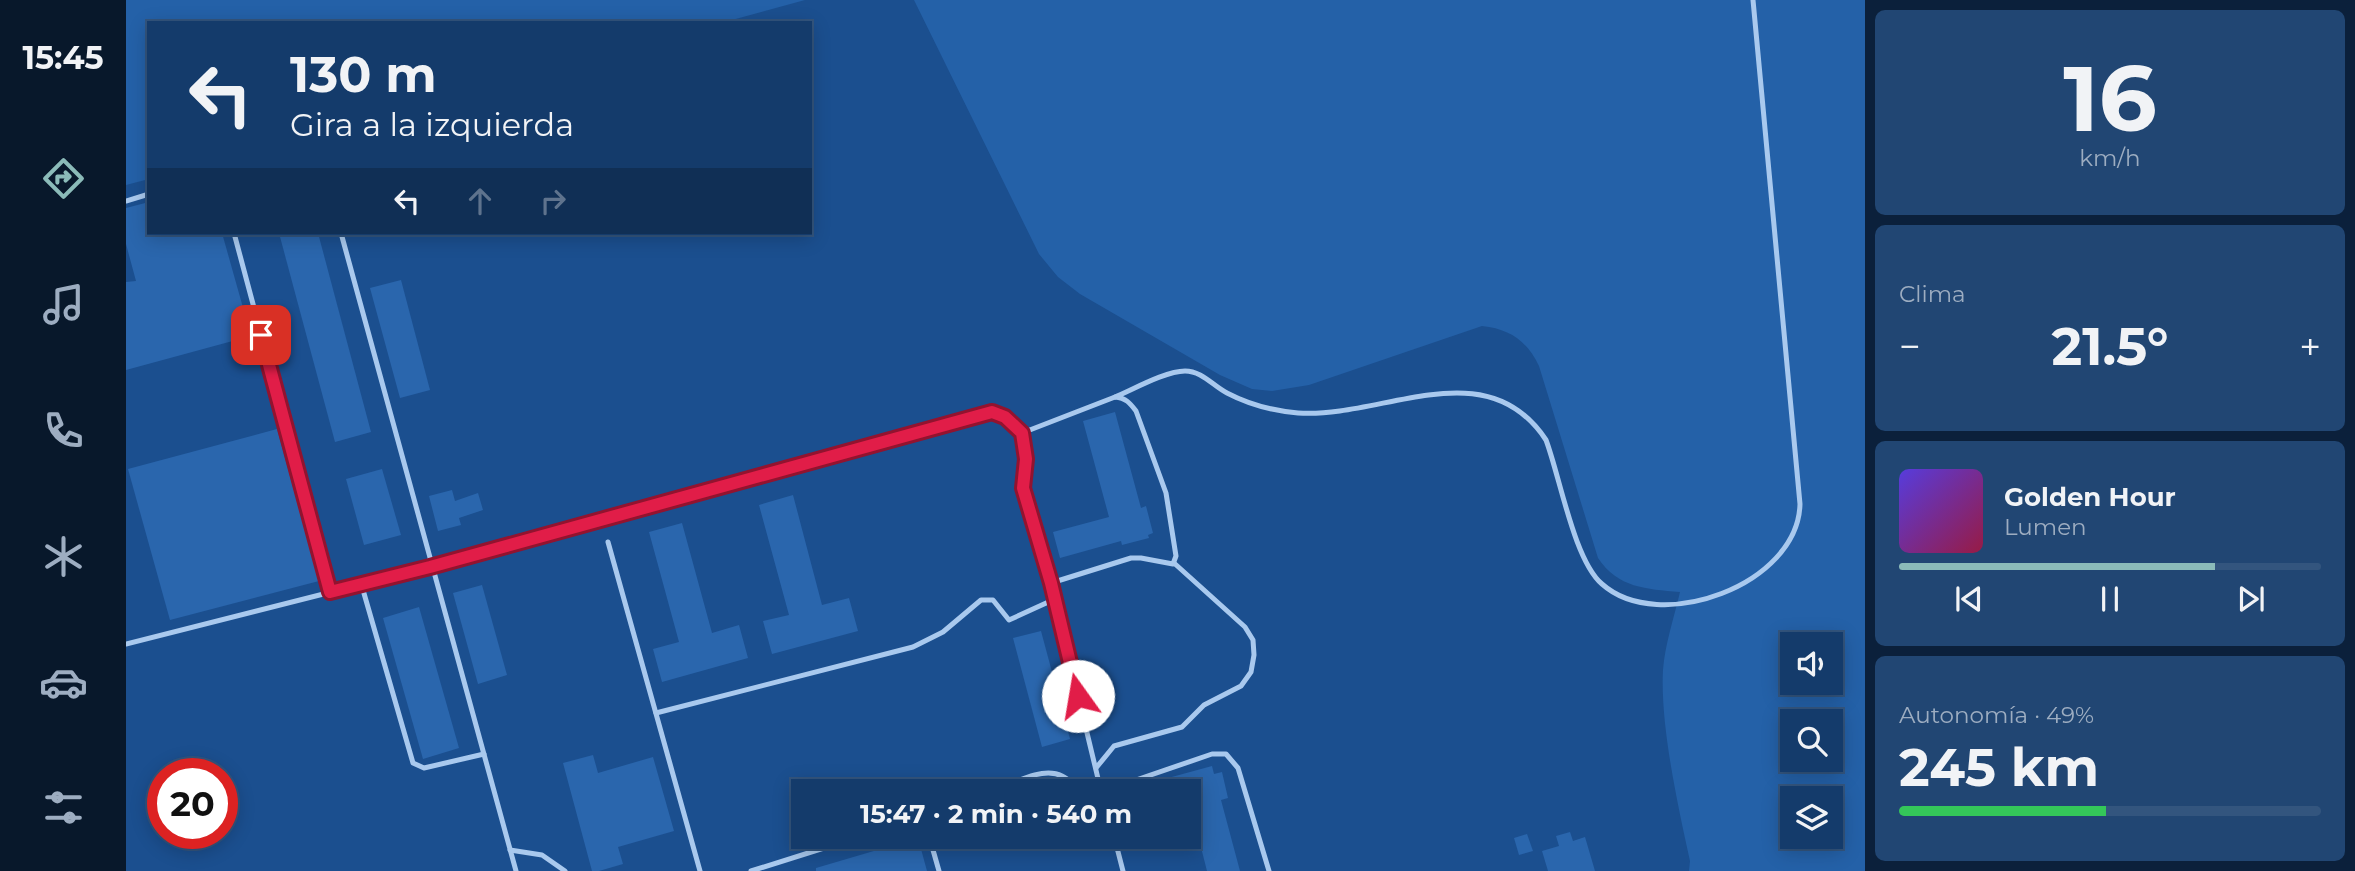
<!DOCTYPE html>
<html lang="es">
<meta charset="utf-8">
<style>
:root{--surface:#143b6b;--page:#214673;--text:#f1f3f6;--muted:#9dadc1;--line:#33557e;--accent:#8bbbb9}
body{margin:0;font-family:Montserrat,sans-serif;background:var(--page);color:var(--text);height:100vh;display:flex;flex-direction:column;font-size:26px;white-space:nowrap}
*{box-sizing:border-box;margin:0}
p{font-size:23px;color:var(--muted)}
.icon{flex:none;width:38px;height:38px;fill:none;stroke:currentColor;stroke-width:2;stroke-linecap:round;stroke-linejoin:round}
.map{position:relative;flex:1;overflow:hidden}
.details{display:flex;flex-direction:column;gap:10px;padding:10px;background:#0b203b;width:490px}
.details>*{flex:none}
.top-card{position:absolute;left:21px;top:21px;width:665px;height:214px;border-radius:0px;box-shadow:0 4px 18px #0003,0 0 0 2px var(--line);background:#143b6b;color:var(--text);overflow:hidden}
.tools{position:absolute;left:1654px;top:632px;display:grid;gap:14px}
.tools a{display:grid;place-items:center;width:63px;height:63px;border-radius:0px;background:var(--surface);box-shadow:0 4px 18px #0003,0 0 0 2px var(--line);font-size:35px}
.speed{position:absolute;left:21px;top:758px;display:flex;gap:14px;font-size:35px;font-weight:700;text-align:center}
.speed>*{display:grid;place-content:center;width:91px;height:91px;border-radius:50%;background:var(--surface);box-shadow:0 4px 18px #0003,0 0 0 2px var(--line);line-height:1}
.speed .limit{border:10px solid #d22;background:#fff;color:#111}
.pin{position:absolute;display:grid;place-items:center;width:60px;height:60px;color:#fff;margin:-30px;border-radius:14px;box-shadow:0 4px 10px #0006}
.me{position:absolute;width:77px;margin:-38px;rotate:347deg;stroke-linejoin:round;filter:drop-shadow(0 0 5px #0008)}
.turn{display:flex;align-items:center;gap:24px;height:147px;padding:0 28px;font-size:32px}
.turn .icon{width:91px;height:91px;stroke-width:2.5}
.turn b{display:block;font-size:49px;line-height:60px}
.lanes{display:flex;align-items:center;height:66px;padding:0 28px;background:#0003;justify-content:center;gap:35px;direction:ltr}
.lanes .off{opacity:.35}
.big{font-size:52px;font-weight:700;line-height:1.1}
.details .tile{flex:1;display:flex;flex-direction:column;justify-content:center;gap:10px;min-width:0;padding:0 24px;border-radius:10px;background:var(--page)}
.details .dial{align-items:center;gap:0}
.dial b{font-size:91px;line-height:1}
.song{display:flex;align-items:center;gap:21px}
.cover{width:84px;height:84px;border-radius:10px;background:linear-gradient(135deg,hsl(250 70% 55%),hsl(340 70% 35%))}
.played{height:7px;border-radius:4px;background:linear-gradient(90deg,var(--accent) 75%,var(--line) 75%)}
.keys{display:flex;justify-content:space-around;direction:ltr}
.heat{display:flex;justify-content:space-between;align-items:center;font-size:38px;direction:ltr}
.charge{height:10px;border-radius:5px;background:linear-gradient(90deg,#34c759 49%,var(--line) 0)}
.trip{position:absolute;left:665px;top:779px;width:410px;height:70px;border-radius:0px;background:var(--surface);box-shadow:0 4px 18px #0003,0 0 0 2px var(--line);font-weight:700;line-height:70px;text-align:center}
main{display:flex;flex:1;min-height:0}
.menu{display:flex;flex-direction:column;width:126px;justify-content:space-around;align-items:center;background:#08182b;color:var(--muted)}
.menu .icon{width:49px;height:49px}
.menu .on{color:var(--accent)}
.menu b{font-size:32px;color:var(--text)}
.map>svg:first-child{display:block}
.green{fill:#2461a8;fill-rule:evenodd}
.building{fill:#2a66ad}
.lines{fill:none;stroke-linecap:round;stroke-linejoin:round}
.service{stroke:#a9c9ee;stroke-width:5}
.route-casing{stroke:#92132f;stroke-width:18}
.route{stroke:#e11d48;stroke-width:12}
</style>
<main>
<nav class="menu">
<b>15:45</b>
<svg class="icon on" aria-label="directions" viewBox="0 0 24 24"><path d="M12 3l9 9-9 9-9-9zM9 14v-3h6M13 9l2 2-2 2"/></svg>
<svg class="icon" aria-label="music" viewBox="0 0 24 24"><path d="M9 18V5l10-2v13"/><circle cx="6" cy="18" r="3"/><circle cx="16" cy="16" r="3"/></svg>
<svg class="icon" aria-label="phone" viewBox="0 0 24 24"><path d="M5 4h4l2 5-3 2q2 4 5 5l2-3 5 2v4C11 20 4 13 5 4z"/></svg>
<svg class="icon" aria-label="climate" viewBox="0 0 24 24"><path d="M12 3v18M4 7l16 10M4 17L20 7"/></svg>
<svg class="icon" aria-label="car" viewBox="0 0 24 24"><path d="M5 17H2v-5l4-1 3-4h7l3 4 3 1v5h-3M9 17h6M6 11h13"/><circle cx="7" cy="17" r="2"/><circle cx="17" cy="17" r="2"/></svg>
<svg class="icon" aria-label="filters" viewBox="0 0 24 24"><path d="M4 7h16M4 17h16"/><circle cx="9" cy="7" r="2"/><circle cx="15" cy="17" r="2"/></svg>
</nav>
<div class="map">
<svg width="1739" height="871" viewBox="0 0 1739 871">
<rect width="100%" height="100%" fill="#1b4f8f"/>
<g class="green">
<polygon points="0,0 679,0 595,23 23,23 23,179 0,185"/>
<path d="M 788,0 L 1739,0 L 1739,871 L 1563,871 L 1564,861 C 1552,806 1534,725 1537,670 C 1539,644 1548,618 1554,592 C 1520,589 1492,588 1472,558 L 1413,366 C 1401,341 1384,329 1356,326 L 1183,385 L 1146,391 L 1126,389 L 1094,375 L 954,294 L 932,277 L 913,254 ZM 1666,644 L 1704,644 L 1704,682 L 1666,682 ZM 1666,721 L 1704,721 L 1704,760 L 1666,760 ZM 1666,798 L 1704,798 L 1704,836 L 1666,836 Z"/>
</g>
<g class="building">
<polygon points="23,202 23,233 96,233 125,336 0,370 0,282 10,281 0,244 0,208"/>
<polygon points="153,233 192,233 245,432 209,442"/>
<polygon points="275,280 304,390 274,398 244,288"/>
<polygon points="989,412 1015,508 1020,506 1027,533 1022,535 1023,538 996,545 995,541 934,558 927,532 983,517 957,421"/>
<polygon points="151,429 193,581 44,620 2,469"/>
<polygon points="256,469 275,535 238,545 220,479"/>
<polygon points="326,490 329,501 352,493 357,510 333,518 335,525 312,531 303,496"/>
<polygon points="667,495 696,605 723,598 732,631 646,654 637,621 663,615 633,505"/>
<polygon points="556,523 586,633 613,625 622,658 536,682 527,649 553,642 523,532"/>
<polygon points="356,585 381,675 352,684 327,593"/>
<polygon points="293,607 333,748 297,759 257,618"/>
<polygon points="915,631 944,739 916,747 887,638"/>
<polygon points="467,755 472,773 527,757 548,831 492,847 497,864 473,871 466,871 437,763"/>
<polygon points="1086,766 1088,774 1096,772 1102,798 1095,800 1114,871 1081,871 1066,812 1062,813 1062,791 1009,791 1009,787"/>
<polygon points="1444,832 1447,841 1459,837 1469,871 1422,871 1416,851 1433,846 1430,836"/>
<polygon points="1401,834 1407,851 1393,855 1388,838"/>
<polygon points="792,838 801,871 690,871 690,868"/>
</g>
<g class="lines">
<g class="service">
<polyline points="0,201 23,194"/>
<polyline points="108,233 204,592"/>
<polyline points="215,233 390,871"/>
<path d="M 989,397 C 1008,389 1040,371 1059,371 C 1076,371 1087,386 1101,393 C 1122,404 1149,411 1172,413 C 1256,419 1360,349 1420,440 C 1434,477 1448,560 1476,584 C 1533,635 1672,585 1674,504 L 1627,0"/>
<path d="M 896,433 L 989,397 C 1000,398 1004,403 1010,411 L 1040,493 L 1050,556 L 1047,564 L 1015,558 L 1005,558 L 925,583"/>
<polyline points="482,542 574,871"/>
<polyline points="235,583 287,763 298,768 358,754"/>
<polyline points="0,644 304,567 866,412 879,417 896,433 900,459 897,488 925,583 975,791"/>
<polyline points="530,713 787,647 817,632 855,600 867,600 883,620 929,599"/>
<polyline points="970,768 988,746 1056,727 1078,705 1115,686 1125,672 1128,655 1127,640 1119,627 1048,563"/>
<path d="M 867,791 C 886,784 916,766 936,776 C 944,780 951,787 959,791"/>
<polyline points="978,791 1086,754 1100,754 1112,768 1143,871"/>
<polyline points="803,836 813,871"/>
<polyline points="988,836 997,871"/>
<polyline points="384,850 416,855 439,871"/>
<polyline points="625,871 736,836"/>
</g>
</g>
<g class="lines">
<g class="route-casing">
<polyline id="route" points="135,335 204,592 304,567 866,412 879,417 896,433 900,459 897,488 925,583 952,696"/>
</g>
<use href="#route" class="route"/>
</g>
</svg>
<div class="tools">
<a><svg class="icon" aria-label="sound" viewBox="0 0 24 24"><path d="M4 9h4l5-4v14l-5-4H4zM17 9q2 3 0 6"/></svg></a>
<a><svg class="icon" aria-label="search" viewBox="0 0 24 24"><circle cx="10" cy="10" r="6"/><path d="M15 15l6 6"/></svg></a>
<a><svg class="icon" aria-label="layers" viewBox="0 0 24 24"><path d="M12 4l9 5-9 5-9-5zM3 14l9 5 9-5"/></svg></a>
</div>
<div class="speed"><div class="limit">20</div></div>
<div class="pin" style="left:135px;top:335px;background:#d93025"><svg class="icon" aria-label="arrive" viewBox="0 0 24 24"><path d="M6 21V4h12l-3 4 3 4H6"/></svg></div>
<svg class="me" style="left:952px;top:696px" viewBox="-20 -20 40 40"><circle r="19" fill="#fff"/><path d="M0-13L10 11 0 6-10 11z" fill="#e11d48"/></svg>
<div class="trip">15:47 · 2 min · 540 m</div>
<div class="top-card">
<div class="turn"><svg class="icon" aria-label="left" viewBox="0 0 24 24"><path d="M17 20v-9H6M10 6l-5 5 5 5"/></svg><div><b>130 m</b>Gira a la izquierda</div></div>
<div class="lanes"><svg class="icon" aria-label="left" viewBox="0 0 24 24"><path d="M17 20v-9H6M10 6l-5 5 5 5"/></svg><svg class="icon off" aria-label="ahead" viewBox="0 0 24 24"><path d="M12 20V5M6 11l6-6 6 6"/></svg><svg class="icon off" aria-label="right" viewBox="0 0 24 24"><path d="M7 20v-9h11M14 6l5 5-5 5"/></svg></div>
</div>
</div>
<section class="details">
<div class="tile dial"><b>16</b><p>km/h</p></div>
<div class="tile"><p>Clima</p>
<div class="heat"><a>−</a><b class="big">21.5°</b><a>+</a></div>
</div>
<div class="tile">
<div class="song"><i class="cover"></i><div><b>Golden Hour</b><p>Lumen</p></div></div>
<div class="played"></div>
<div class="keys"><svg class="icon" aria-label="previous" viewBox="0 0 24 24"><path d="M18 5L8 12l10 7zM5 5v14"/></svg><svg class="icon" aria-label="pause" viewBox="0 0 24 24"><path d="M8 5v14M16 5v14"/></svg><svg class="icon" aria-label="next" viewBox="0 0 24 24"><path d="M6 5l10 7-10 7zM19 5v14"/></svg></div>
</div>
<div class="tile"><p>Autonomía · 49%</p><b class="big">245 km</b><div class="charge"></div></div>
</section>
</main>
